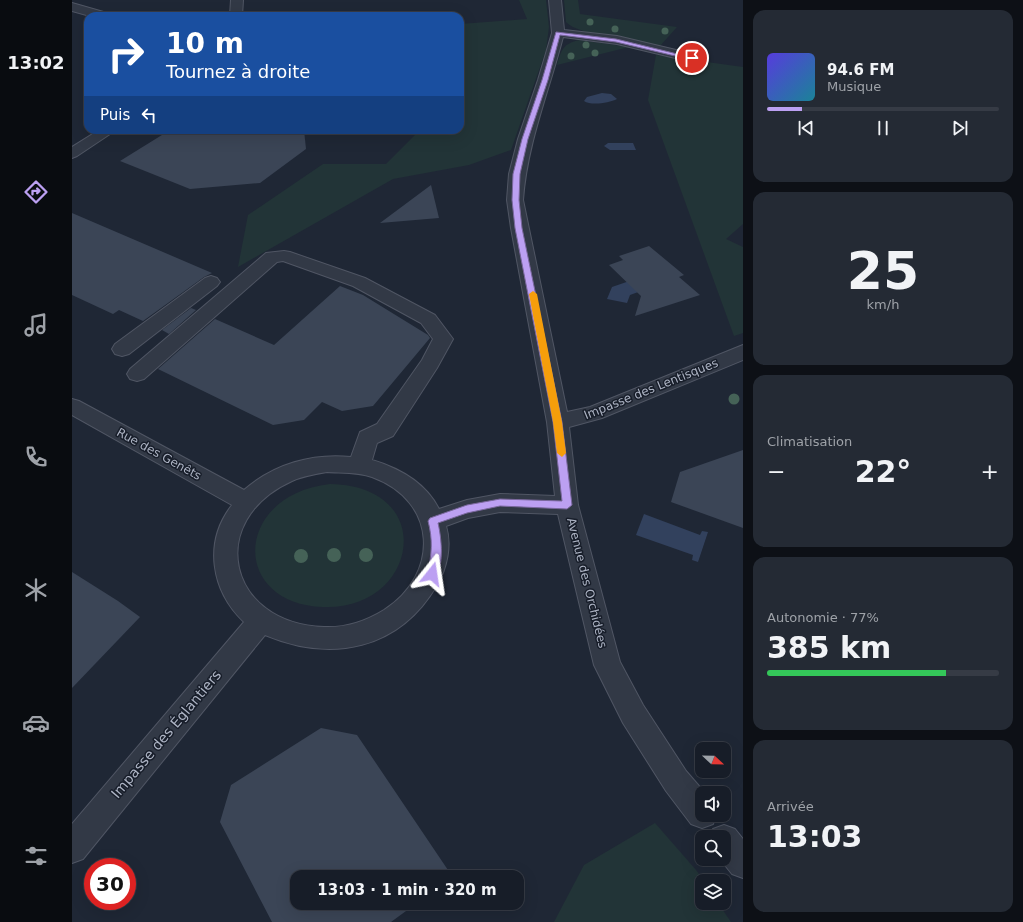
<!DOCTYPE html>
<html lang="fr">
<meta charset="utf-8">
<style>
:root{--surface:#171d28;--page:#242a34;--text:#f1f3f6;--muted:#9ea2a8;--line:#363b45;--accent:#bca0f2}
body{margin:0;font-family:"DejaVu Sans",sans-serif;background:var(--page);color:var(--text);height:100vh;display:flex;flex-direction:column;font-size:15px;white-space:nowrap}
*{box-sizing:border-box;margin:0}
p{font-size:13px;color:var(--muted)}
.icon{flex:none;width:22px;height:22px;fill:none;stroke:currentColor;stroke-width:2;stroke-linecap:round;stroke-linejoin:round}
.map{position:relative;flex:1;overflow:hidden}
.side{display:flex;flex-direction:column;gap:10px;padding:10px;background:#0d1016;width:280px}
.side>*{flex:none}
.guide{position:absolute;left:12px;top:12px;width:380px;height:122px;border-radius:12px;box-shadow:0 4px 16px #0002,0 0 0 1px var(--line);background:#1a4fa0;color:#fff;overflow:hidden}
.needle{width:26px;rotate:112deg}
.controls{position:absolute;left:623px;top:742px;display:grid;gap:8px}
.controls a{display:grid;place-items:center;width:36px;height:36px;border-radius:8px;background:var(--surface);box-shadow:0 4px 16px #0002,0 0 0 1px var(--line);font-size:20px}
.speed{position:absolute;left:12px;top:858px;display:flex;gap:8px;font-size:20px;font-weight:700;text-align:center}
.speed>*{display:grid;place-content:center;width:52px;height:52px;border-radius:50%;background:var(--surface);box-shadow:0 4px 16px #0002,0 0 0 1px var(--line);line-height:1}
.speed .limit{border:6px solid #d22;background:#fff;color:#111}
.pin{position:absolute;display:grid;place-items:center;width:34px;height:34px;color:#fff;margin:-17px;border:2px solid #fff;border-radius:50%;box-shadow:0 1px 4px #0007}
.me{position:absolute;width:44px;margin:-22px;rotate:15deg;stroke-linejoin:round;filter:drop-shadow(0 0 3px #0008)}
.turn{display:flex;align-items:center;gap:14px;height:84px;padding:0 16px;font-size:18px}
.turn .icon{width:52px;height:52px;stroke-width:2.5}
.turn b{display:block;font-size:28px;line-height:34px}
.then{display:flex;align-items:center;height:38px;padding:0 16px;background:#0003;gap:8px;font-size:15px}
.big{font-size:30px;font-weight:700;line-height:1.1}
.side .card{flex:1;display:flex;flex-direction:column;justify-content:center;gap:6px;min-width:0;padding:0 14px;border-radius:12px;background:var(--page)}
.side .dial{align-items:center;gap:0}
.dial b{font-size:52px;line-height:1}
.song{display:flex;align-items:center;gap:12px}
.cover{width:48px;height:48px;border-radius:6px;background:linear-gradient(135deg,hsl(250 70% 55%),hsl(190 70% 35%))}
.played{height:4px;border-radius:2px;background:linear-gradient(90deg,var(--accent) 15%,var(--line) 15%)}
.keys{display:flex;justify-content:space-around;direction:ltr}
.heat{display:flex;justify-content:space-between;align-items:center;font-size:22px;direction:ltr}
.charge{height:6px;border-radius:3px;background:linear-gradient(90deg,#34c759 77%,var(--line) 0)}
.trip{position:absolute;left:218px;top:870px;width:234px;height:40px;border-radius:12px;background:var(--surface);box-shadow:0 4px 16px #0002,0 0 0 1px var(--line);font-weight:700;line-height:40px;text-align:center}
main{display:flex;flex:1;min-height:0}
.dock{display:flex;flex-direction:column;width:72px;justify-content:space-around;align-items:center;background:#090c10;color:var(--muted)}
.dock .icon{width:28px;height:28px}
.dock .selected{color:var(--accent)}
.dock b{font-size:18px;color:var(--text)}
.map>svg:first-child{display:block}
.green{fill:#223437}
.water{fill:#32415d}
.building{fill:#3b4556}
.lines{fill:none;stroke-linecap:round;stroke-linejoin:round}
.minor-casing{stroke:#505664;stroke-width:2}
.minor{fill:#323946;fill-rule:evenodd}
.tree{fill:#456257}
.route{fill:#bca0f2;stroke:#7a689d}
.slow{fill:#f59e0b}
.labels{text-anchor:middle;stroke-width:3;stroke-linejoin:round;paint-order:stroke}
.street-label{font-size:12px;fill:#acb3c3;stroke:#181e2a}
.near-street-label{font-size:14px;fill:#acb3c3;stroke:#181e2a}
</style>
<main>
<nav class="dock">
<b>13:02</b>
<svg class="icon selected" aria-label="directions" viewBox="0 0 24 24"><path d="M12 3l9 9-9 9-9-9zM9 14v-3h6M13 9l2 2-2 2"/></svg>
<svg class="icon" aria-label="music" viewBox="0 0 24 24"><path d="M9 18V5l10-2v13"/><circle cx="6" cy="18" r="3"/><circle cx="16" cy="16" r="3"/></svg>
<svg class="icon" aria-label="phone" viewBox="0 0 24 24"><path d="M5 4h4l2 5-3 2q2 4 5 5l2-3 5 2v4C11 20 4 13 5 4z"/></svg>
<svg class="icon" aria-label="climate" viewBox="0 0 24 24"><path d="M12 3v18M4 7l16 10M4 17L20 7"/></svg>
<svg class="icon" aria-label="car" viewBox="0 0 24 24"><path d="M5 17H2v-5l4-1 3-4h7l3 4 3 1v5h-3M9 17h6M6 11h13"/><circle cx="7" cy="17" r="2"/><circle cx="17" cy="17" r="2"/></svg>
<svg class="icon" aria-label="filters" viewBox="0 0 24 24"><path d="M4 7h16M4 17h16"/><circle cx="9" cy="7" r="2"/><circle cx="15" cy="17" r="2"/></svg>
</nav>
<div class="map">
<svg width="671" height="922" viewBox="0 0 671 922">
<rect width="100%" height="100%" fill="#1f2735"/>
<g class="green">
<polygon points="447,0 474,0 477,27 474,50 439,150 397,165 321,179 166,267 176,215 251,164 314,164 348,130 388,130 388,24 455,19"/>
<path d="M 492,0 L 506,0 L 508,14 L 605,27 L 588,46 C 568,42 507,36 494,22 Z"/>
<path d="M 508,40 L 557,47 L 485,65 C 489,49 492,43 508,40 Z"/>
<polygon points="584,55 671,67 671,224 654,239 671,247 671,333 662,336 576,100"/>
<path d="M 258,484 C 368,486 346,611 251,607 C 158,604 161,495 258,484 Z"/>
<polygon points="583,823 624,870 632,881 630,881 630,903 646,903 659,922 482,922 512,865"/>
</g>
<g class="water">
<path d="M 530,93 L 539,94 L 545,99 C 537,103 519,106 512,101 L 515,97 Z"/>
<polygon points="536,143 561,143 564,150 538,150 532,146"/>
<polygon points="569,277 580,287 558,295 555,303 535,299 540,287"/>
<polygon points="572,514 628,535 630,531 636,532 626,562 620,560 621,555 564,535"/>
</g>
<g class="building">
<polygon points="98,130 232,130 234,149 188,183 118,189 48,161"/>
<polygon points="359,185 367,218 308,223"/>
<polygon points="0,213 140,273 132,277 71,321 47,310 41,314 0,295"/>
<polygon points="577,246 612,275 607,277 628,295 563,316 569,296 537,265 551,260 547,256"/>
<polygon points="268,286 291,295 356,335 358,338 301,406 270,411 250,402 232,420 201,425 86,369 143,319 202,345"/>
<polygon points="119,308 124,310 97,334 90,330"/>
<polygon points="671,450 671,528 599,502 608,472"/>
<polygon points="0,572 46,601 68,617 0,688"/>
<polygon points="249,728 285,735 380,876 225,877 225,903 345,903 319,922 200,922 148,822 159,785"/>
</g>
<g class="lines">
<g class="minor-casing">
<g id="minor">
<polygon points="159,0 171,0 170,16 158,16"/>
<path d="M 477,0 L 489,0 L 492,30 L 545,36 L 625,55 L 626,58 L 620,62 L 545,44 L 491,37 C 477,91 455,144 451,200 L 495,412 L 518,407 L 671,345 L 671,360 L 530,418 L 497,427 L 506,505 L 548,662 L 571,705 L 614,771 L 633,793 L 630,793 L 630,815 L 644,815 L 641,824 L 630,828 L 619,824 L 594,791 L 551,723 L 522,665 L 486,514 L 428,512 L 396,518 L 374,526 C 380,545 375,568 365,585 C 327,650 260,663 193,635 L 11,859 L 0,863 L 0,824 L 172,622 C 139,591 131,542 160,505 L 0,415 L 0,399 L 7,401 L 172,490 C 202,464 240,453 279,457 L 288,432 L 305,424 L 350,360 L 361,339 L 349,323 L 281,286 L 211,261 L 205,262 L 72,379 L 65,381 L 58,379 L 55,374 L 58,369 L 194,253 L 212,251 L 218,252 L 293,278 L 363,315 L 381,339 L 365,368 L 321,436 L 305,443 L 300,460 C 327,468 354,483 367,509 L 395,500 L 428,494 L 483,496 L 475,422 L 439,228 L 435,200 L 437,174 L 446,139 L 466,80 L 480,33 ZM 255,472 C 270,473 286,472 300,477 C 366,501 368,574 312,610 C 294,621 274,628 252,627 C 156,624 132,521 220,481 C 231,476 243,474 255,472 Z"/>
<polygon points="0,3 35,13 37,16 18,16 0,11"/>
<polygon points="27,130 44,130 5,156 0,158 0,147"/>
<polygon points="139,276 145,278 148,282 145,286 57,354 50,356 43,354 40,349 43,344 133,278"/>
<polygon points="652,825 663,829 671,839 671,878 660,874 648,859 652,859 652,837 638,837 641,829"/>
</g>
</g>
<use href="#minor" class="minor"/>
</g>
<g class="tree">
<circle cx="518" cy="22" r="3.5"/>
<circle cx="543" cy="29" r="3.5"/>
<circle cx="593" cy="31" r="3.5"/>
<circle cx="514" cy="45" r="3.5"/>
<circle cx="523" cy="53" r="3.5"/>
<circle cx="499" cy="56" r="3.5"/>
<circle cx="662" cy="399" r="5.5"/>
<circle cx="262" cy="555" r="7"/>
<circle cx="294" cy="555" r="7"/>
<circle cx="229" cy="556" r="7"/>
</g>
<path class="route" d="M 484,32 L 544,39 L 622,58 L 620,60 L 544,42 L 488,35 L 476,80 L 456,139 L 448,174 L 447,200 L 450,228 L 490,422 L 500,505 L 495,509 L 428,506 L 395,513 L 366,523 C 369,535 374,573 360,578 L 355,574 C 360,555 361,540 356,521 L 358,518 L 395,505 L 428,499 L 490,501 L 481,422 L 443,228 L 440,200 L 441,174 L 450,139 L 470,80 Z"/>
<polygon class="slow" points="461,291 465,294 490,422 494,453 490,457 485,453 481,422 457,294"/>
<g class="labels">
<g class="street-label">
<text transform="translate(579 389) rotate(-22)" y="4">Impasse des Lentisques</text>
<text transform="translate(87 454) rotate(29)" y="4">Rue des Genêts</text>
<text transform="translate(515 583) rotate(76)" y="4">Avenue des Orchidées</text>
</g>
<g class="near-street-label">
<text transform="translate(94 734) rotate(-50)" y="5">Impasse des Églantiers</text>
</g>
</g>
</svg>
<div class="controls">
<a><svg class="needle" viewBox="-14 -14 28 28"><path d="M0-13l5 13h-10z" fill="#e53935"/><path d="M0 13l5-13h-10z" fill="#9ea2a8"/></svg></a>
<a><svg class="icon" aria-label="sound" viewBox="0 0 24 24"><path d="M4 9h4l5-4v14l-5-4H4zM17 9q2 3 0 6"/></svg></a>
<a><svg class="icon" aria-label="search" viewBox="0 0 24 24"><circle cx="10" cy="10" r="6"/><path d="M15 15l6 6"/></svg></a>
<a><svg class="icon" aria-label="layers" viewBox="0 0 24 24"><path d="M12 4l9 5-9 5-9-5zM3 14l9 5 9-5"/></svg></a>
</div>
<div class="speed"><div class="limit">30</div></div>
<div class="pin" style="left:620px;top:58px;background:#d93025"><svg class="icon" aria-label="arrive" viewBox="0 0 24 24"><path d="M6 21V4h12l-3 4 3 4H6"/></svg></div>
<svg class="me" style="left:360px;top:574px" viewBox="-20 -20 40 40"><path d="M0-17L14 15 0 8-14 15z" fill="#bca0f2" stroke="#fff" stroke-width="4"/></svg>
<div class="trip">13:03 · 1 min · 320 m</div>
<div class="guide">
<div class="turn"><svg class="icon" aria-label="right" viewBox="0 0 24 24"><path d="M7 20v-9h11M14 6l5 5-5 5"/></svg><div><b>10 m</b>Tournez à droite</div></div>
<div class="then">Puis<svg class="icon" aria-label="left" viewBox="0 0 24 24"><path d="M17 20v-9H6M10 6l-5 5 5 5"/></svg></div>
</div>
</div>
<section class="side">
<div class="card">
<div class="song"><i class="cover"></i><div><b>94.6 FM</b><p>Musique</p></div></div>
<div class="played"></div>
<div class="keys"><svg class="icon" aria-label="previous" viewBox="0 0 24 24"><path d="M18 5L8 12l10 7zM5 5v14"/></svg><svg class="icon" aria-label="pause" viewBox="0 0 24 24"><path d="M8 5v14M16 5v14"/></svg><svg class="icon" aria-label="next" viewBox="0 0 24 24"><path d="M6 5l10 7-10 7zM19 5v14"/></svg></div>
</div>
<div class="card dial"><b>25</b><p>km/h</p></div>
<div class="card"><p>Climatisation</p>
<div class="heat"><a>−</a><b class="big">22°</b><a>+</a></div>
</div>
<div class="card"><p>Autonomie · 77%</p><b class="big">385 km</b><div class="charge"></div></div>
<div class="card"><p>Arrivée</p><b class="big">13:03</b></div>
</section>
</main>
